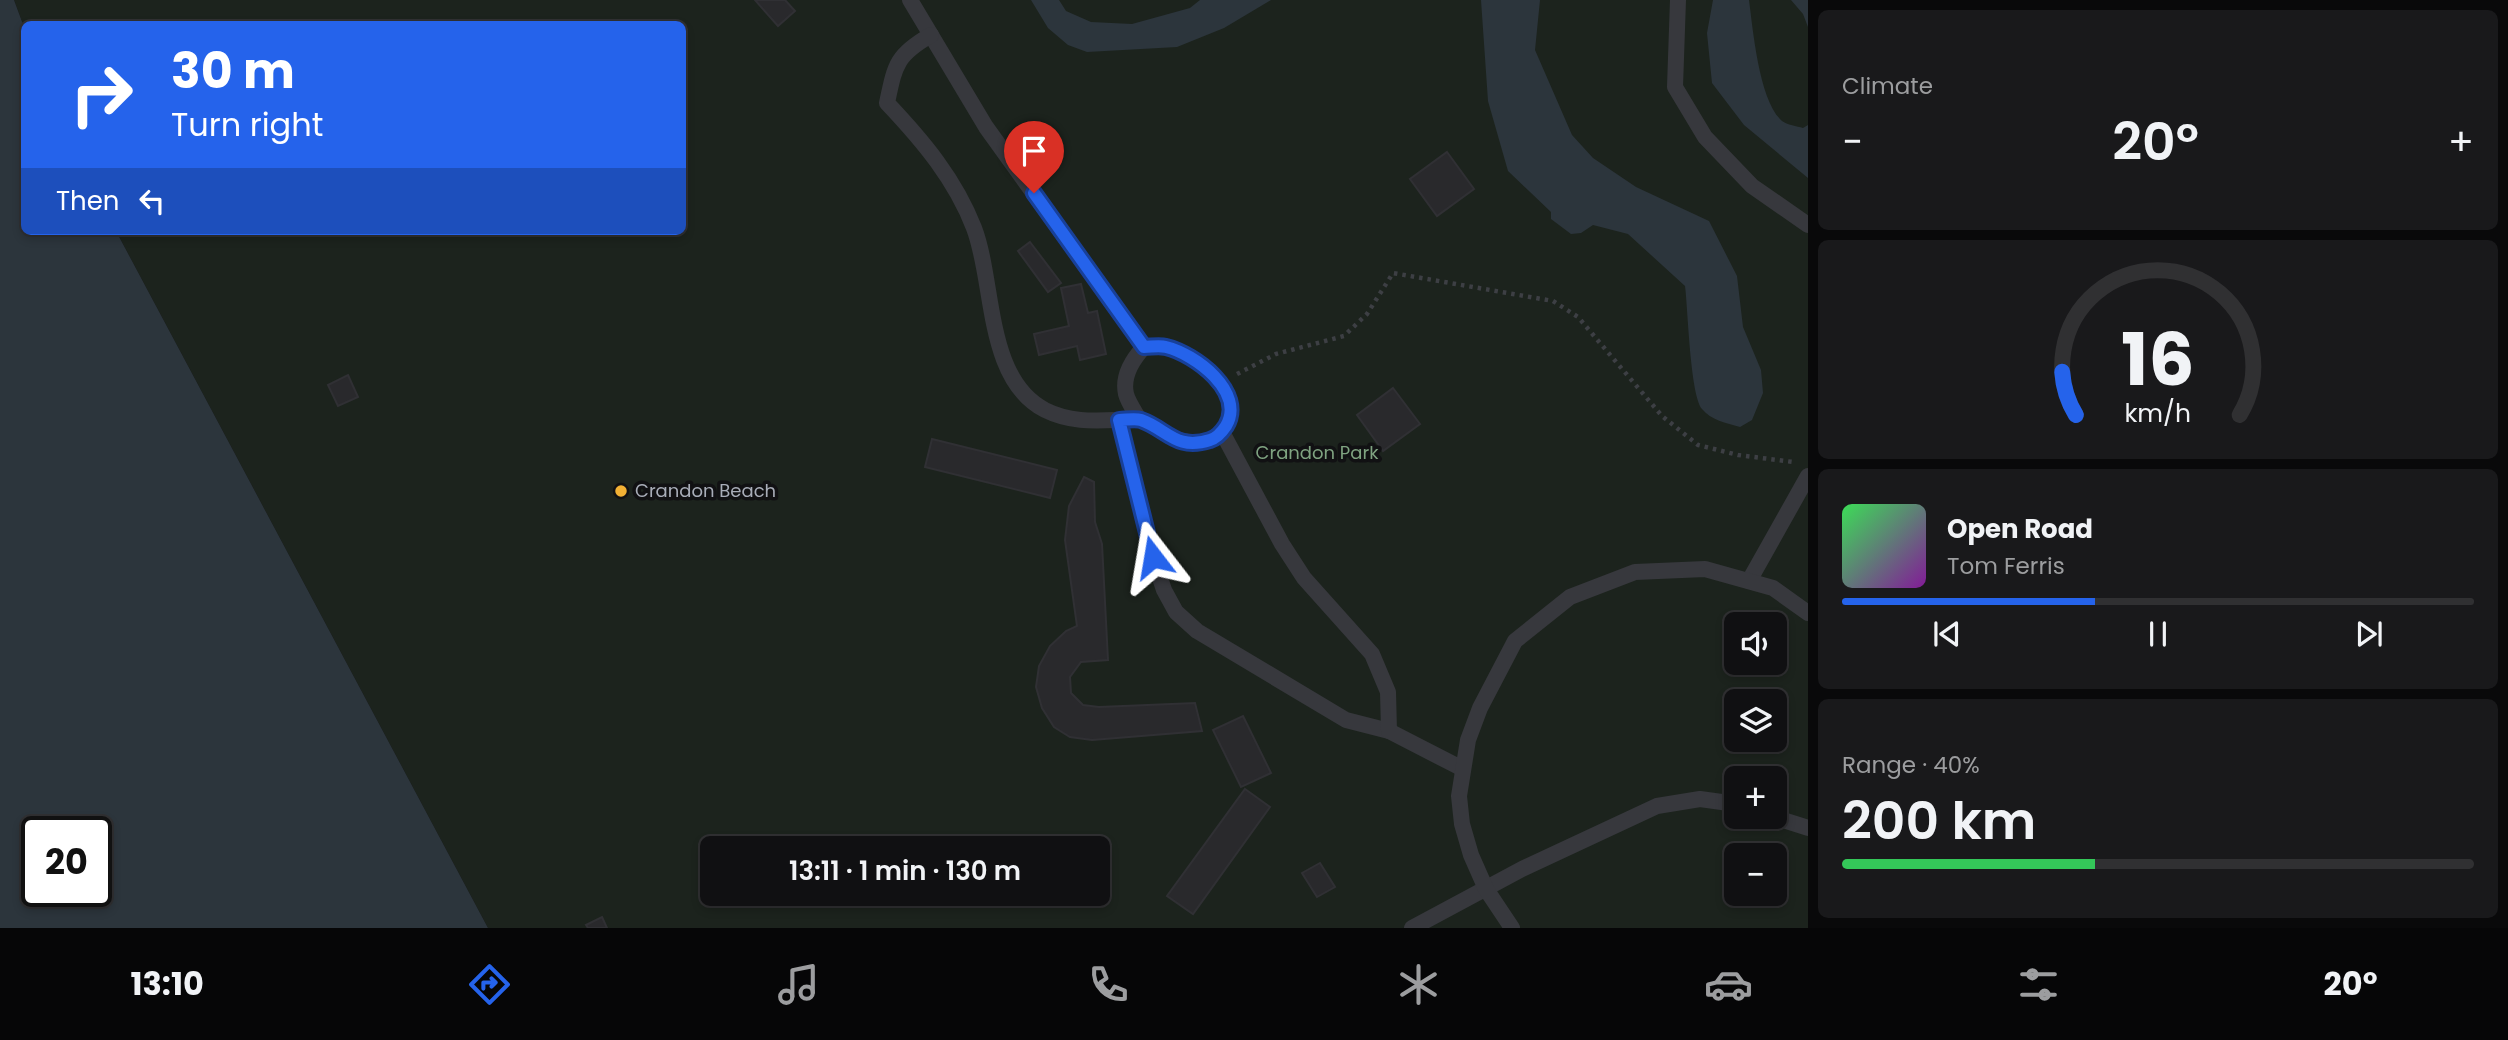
<!DOCTYPE html>
<meta charset="utf-8">
<style>
:root{--surface:#101012;--page:#19191b;--text:#f1f3f6;--muted:#9c9d9f;--line:#303032;--accent:#2563eb}
body{margin:0;font-family:Poppins,sans-serif;background:var(--page);color:var(--text);height:100vh;display:flex;flex-direction:column;font-size:26px;white-space:nowrap}
*{box-sizing:border-box;margin:0}
p{font-size:23px;color:var(--muted)}
.icon{flex:none;width:38px;height:38px;fill:none;stroke:currentColor;stroke-width:2;stroke-linecap:round;stroke-linejoin:round}
.map{position:relative;flex:1;overflow:hidden}
.panel{display:flex;flex-direction:column;gap:10px;padding:10px;background:#09090a;width:700px}
.panel>*{flex:none}
.banner{position:absolute;left:21px;top:21px;width:665px;height:214px;border-radius:10px;box-shadow:0 4px 10px #0003,0 0 0 2px var(--line);background:#2563eb;color:#fff;overflow:hidden}
.controls{position:absolute;left:1724px;top:612px;display:grid;gap:14px}
.controls a{display:grid;place-items:center;width:63px;height:63px;border-radius:10px;background:var(--surface);box-shadow:0 4px 10px #0003,0 0 0 2px var(--line);font-size:35px}
.speed{position:absolute;left:21px;top:816px;display:flex;gap:14px;font-size:35px;font-weight:700;text-align:center}
.speed>*{display:grid;place-content:center;width:91px;height:91px;border-radius:50%;background:var(--surface);box-shadow:0 4px 10px #0003,0 0 0 2px var(--line);line-height:1}
.speed .limit{border:4px solid #111;border-radius:10px;background:#fff;color:#111}
.pin{position:absolute;display:grid;place-items:center;width:60px;height:60px;color:#fff;margin:-72px -30px;border-radius:50% 50% 50% 0;rotate:-45deg;box-shadow:0 0 7px #0007}
.pin .icon{rotate:45deg}
.me{position:absolute;width:77px;margin:-38px;rotate:346deg;stroke-linejoin:round;filter:drop-shadow(0 0 5px #0008)}
.turn{display:flex;align-items:center;gap:24px;height:147px;padding:0 35px;font-size:32px}
.turn .icon{width:91px;height:91px;stroke-width:2.5}
.turn b{display:block;font-size:49px;line-height:60px}
.then{display:flex;align-items:center;height:66px;padding:0 35px;background:#0003;gap:14px;font-size:26px}
.big{font-size:52px;font-weight:600;line-height:1.1}
.panel .card{flex:1;display:flex;flex-direction:column;justify-content:center;gap:10px;min-width:0;padding:0 24px;border-radius:10px;background:var(--page)}
.panel .dial{align-items:center;gap:0}
.dial svg{height:182px;overflow:visible;fill:none;stroke:var(--line);stroke-width:7;stroke-linecap:round;text-anchor:middle}
.dial text{fill:var(--text);stroke:none}
.song{display:flex;align-items:center;gap:21px}
.cover{width:84px;height:84px;border-radius:10px;background:linear-gradient(135deg,hsl(130 70% 55%),hsl(290 70% 35%))}
.played{height:7px;border-radius:4px;background:linear-gradient(90deg,var(--accent) 40%,var(--line) 40%)}
.keys{display:flex;justify-content:space-around;direction:ltr}
.heat{display:flex;justify-content:space-between;align-items:center;font-size:38px;direction:ltr}
.charge{height:10px;border-radius:5px;background:linear-gradient(90deg,#34c759 40%,var(--line) 0)}
.trip{position:absolute;left:700px;top:836px;width:410px;height:70px;border-radius:10px;background:var(--surface);box-shadow:0 4px 10px #0003,0 0 0 2px var(--line);font-weight:600;line-height:70px;text-align:center}
.menu{display:flex;height:112px;justify-content:space-around;align-items:center;background:#060607;color:var(--muted)}
.menu .icon{width:49px;height:49px}
.menu .active{color:var(--accent)}
.menu b{font-size:32px;color:var(--text)}
main{display:flex;flex:1;min-height:0}
.map>svg:first-child{display:block}
.green{fill:#1c231d;fill-rule:evenodd}
.water{fill:#2c353c;fill-rule:evenodd}
.building{fill:#29292c;stroke:#303034;stroke-width:2}
.lines{fill:none;stroke-linecap:round;stroke-linejoin:round}
.path{stroke:#3d3f44;stroke-width:4.5;stroke-dasharray:3.5 5;stroke-linecap:butt}
.service{stroke:#37383d;stroke-width:16}
.route-casing{stroke:#184099;stroke-width:18}
.route{stroke:#2563eb;stroke-width:12}
.poi-dot{fill:#f2b134;stroke:#111113;stroke-width:2.5}
.labels{text-anchor:middle;stroke-width:7;stroke-linejoin:round;paint-order:stroke}
.park-label{font-size:18px;fill:#7fa381;stroke:#111113}
.poi-label{font-size:18px;fill:#a8adb8;stroke:#111113;text-anchor:start}
</style>
<main>
<div class="map">
<svg width="1808" height="928" viewBox="0 0 1808 928">
<rect width="100%" height="100%" fill="#161618"/>
<path class="green" d="M 14,0 L 1808,0 L 1808,928 L 488,928 L 116,231 L 682,231 L 682,24 L 24,24 L 24,27 ZM 1736,625 L 1774,625 L 1774,663 L 1736,663 ZM 1736,702 L 1774,702 L 1774,740 L 1736,740 ZM 1736,779 L 1774,779 L 1774,817 L 1736,817 ZM 712,849 L 1097,849 L 1097,894 L 712,894 ZM 1736,856 L 1774,856 L 1774,894 L 1736,894 Z"/>
<g class="water">
<path d="M 0,0 L 14,0 L 24,27 L 24,231 L 116,231 L 488,928 L 0,928 ZM 96,831 L 96,891 L 37,891 L 37,831 Z"/>
<polygon points="1031,0 1059,0 1066,11 1091,22 1132,24 1190,8 1200,0 1271,0 1224,28 1177,47 1087,52 1068,45 1048,28"/>
<path d="M 1481,0 L 1540,0 L 1535,50 L 1572,135 L 1593,158 L 1636,187 L 1709,221 L 1737,276 L 1743,327 L 1761,370 L 1763,393 L 1752,420 L 1740,427 C 1726,423 1711,420 1702,409 C 1690,394 1688,308 1685,286 L 1628,234 L 1593,225 L 1581,233 L 1571,234 L 1551,219 L 1551,212 L 1508,171 L 1488,101 Z"/>
<path d="M 1713,0 L 1749,0 C 1753,30 1759,101 1782,121 C 1787,125 1797,126 1803,128 L 1808,125 L 1808,178 L 1744,125 L 1712,83 L 1707,33 Z"/>
<polygon points="1791,0 1808,0 1808,27 1803,14"/>
</g>
<g class="building">
<polygon points="755,0 785,0 795,11 778,26"/>
<polygon points="1447,152 1474,189 1437,216 1410,179"/>
<polygon points="1030,242 1061,283 1048,292 1018,251"/>
<polygon points="1081,284 1088,313 1097,311 1106,354 1080,360 1077,346 1039,355 1034,334 1069,326 1061,288"/>
<polygon points="348,375 358,397 338,406 328,385"/>
<polygon points="1393,388 1420,424 1383,451 1357,415"/>
<polygon points="932,439 1057,470 1050,498 925,467"/>
<polygon points="1084,477 1094,482 1095,522 1102,544 1108,660 1081,662 1070,677 1071,693 1083,705 1099,707 1195,703 1202,731 1092,740 1070,737 1054,727 1042,708 1036,687 1039,666 1050,646 1066,631 1077,626 1065,540 1069,506"/>
<polygon points="1243,716 1271,773 1241,787 1213,730"/>
<polygon points="1245,789 1270,807 1193,914 1167,896"/>
<polygon points="1320,863 1335,887 1317,897 1302,873"/>
<polygon points="602,917 607,928 588,928 586,925"/>
</g>
<g class="lines">
<polyline class="path" points="1237,374 1276,354 1344,336 1367,314 1393,273 1553,301 1578,317 1662,416 1698,445 1738,455 1793,462"/>
<g class="service">
<polyline points="910,0 986,127 1144,347"/>
<polyline points="1678,0 1675,87 1705,137 1752,186 1808,225"/>
<path d="M 931,35 C 896,55 895,65 887,103 C 923,141 955,179 974,228 C 995,283 985,379 1045,410 C 1069,422 1092,421 1117,420 C 1124,420 1132,418 1139,419 C 1157,423 1165,441 1191,442 C 1203,443 1216,440 1224,429 C 1248,394 1197,354 1165,347 C 1159,345 1151,347 1144,347 C 1133,359 1122,376 1126,394 C 1128,402 1135,412 1139,419"/>
<polyline points="1119,420 1153,557 1164,590 1176,612 1197,631 1346,720 1389,731"/>
<polyline points="1222,432 1282,544 1304,578 1372,654 1388,692 1389,731 1463,769"/>
<polyline points="1749,581 1808,476"/>
<polyline points="1774,817 1808,828"/>
<polyline points="1412,928 1522,869 1657,806 1700,799 1736,804"/>
<polyline points="1512,928 1486,889 1471,855 1462,824 1459,796 1468,740 1480,708 1515,641 1570,597 1635,572 1705,569 1773,588 1808,613"/>
</g>
</g>
<g class="lines">
<g class="route-casing">
<path id="route" d="M 1034,193 L 1144,347 C 1151,347 1159,345 1166,347 C 1195,354 1246,392 1226,426 C 1222,432 1217,438 1210,440 C 1176,451 1167,429 1141,420 C 1135,418 1126,420 1119,420 L 1153,557"/>
</g>
<use href="#route" class="route"/>
</g>
<circle class="poi-dot" cx="621" cy="491" r="7"/>
<g class="labels">
<g class="park-label">
<text x="1317" y="459">Crandon Park</text>
</g>
<g class="poi-label">
<text x="635" y="497">Crandon Beach</text>
</g>
</g>
</svg>
<div class="controls">
<a><svg class="icon" aria-label="sound" viewBox="0 0 24 24"><path d="M4 9h4l5-4v14l-5-4H4zM17 9q2 3 0 6"/></svg></a>
<a><svg class="icon" aria-label="layers" viewBox="0 0 24 24"><path d="M12 4l9 5-9 5-9-5zM3 14l9 5 9-5"/></svg></a>
<a>+</a>
<a>−</a>
</div>
<div class="speed"><div class="limit">20</div></div>
<div class="pin" style="left:1034px;top:193px;background:#d93025"><svg class="icon" aria-label="arrive" viewBox="0 0 24 24"><path d="M6 21V4h12l-3 4 3 4H6"/></svg></div>
<svg class="me" style="left:1153px;top:557px" viewBox="-20 -20 40 40"><path d="M0-17L14 15 0 8-14 15z" fill="#2563eb" stroke="#fff" stroke-width="4"/></svg>
<div class="trip">13:11 · 1 min · 130 m</div>
<div class="banner">
<div class="turn"><svg class="icon" aria-label="right" viewBox="0 0 24 24"><path d="M7 20v-9h11M14 6l5 5-5 5"/></svg><div><b>30 m</b>Turn right</div></div>
<div class="then">Then<svg class="icon" aria-label="left" viewBox="0 0 24 24"><path d="M17 20v-9H6M10 6l-5 5 5 5"/></svg></div>
</div>
</div>
<section class="panel">
<div class="card"><p>Climate</p>
<div class="heat"><a>−</a><b class="big">20°</b><a>+</a></div>
</div>
<div class="card dial"><svg viewBox="0 0 100 80">
<path d="M14 69A42 42 0 1 1 86 69"/>
<path d="M14 69A42 42 0 0 1 8 50" stroke="#2563eb"/>
<text x="50" y="56" font-size="32" font-weight="700">16</text>
<text x="50" y="72" font-size="11">km/h</text>
</svg></div>
<div class="card">
<div class="song"><i class="cover"></i><div><b>Open Road</b><p>Tom Ferris</p></div></div>
<div class="played"></div>
<div class="keys"><svg class="icon" aria-label="previous" viewBox="0 0 24 24"><path d="M18 5L8 12l10 7zM5 5v14"/></svg><svg class="icon" aria-label="pause" viewBox="0 0 24 24"><path d="M8 5v14M16 5v14"/></svg><svg class="icon" aria-label="next" viewBox="0 0 24 24"><path d="M6 5l10 7-10 7zM19 5v14"/></svg></div>
</div>
<div class="card"><p>Range · 40%</p><b class="big">200 km</b><div class="charge"></div></div>
</section>
</main>
<nav class="menu">
<b>13:10</b>
<svg class="icon active" aria-label="directions" viewBox="0 0 24 24"><path d="M12 3l9 9-9 9-9-9zM9 14v-3h6M13 9l2 2-2 2"/></svg>
<svg class="icon" aria-label="music" viewBox="0 0 24 24"><path d="M9 18V5l10-2v13"/><circle cx="6" cy="18" r="3"/><circle cx="16" cy="16" r="3"/></svg>
<svg class="icon" aria-label="phone" viewBox="0 0 24 24"><path d="M5 4h4l2 5-3 2q2 4 5 5l2-3 5 2v4C11 20 4 13 5 4z"/></svg>
<svg class="icon" aria-label="climate" viewBox="0 0 24 24"><path d="M12 3v18M4 7l16 10M4 17L20 7"/></svg>
<svg class="icon" aria-label="car" viewBox="0 0 24 24"><path d="M5 17H2v-5l4-1 3-4h7l3 4 3 1v5h-3M9 17h6M6 11h13"/><circle cx="7" cy="17" r="2"/><circle cx="17" cy="17" r="2"/></svg>
<svg class="icon" aria-label="filters" viewBox="0 0 24 24"><path d="M4 7h16M4 17h16"/><circle cx="9" cy="7" r="2"/><circle cx="15" cy="17" r="2"/></svg>
<b>20°</b>
</nav>
